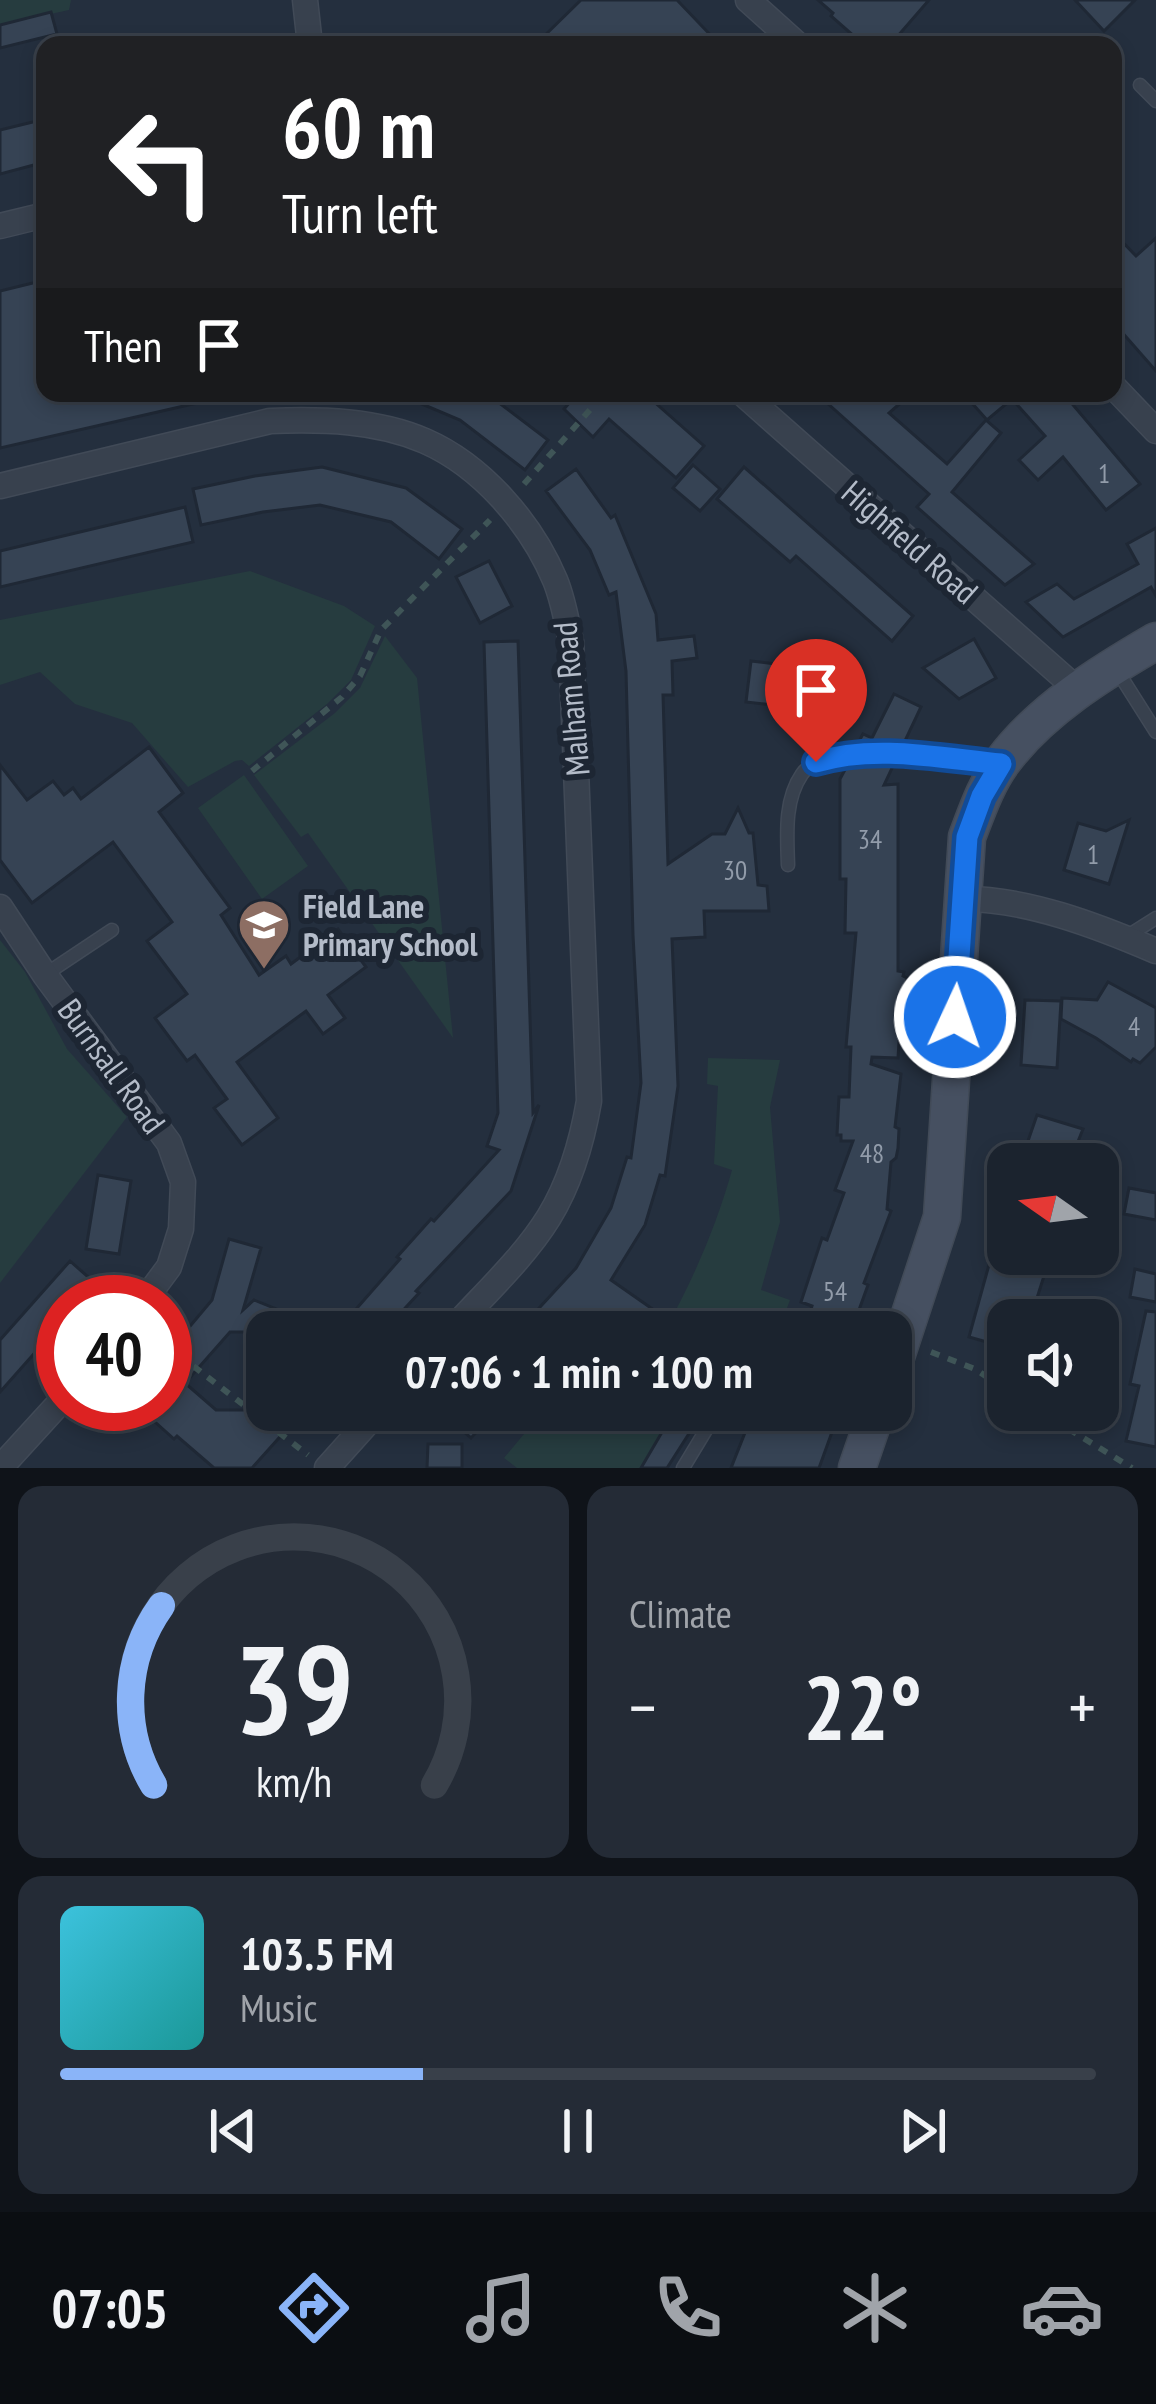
<!DOCTYPE html>
<meta charset="utf-8">
<style>
:root{--surface:#1b232e;--page:#242b36;--text:#f1f3f6;--muted:#a0a4aa;--line:#39404a;--accent:#8ab4f8}
body{margin:0;font-family:"PT Sans Narrow",sans-serif;background:var(--page);color:var(--text);height:100vh;display:flex;flex-direction:column;font-size:45px;white-space:nowrap}
*{box-sizing:border-box;margin:0}
p{font-size:39px;color:var(--muted)}
.icon{flex:none;width:66px;height:66px;fill:none;stroke:currentColor;stroke-width:2;stroke-linecap:round;stroke-linejoin:round}
.map{position:relative;height:1468px;overflow:hidden}
.panel{display:flex;flex-direction:column;gap:18px;padding:18px;background:#0f1319;flex:1}
.panel>*{flex:none}
.top-card{position:absolute;left:36px;top:36px;width:1086px;height:366px;border-radius:24px;box-shadow:0 6px 18px #0003,0 0 0 3px var(--line);background:#202124;color:#fff;overflow:hidden}
.needle{width:78px;rotate:284deg}
.controls{position:absolute;left:987px;top:1143px;display:grid;gap:24px}
.controls a{display:grid;place-items:center;width:132px;height:132px;border-radius:24px;background:var(--surface);box-shadow:0 6px 18px #0003,0 0 0 3px var(--line);font-size:60px}
.speed{position:absolute;left:36px;top:1275px;display:flex;gap:24px;font-size:60px;font-weight:700;text-align:center}
.speed>*{display:grid;place-content:center;width:156px;height:156px;border-radius:50%;background:var(--surface);box-shadow:0 6px 18px #0003,0 0 0 3px var(--line);line-height:1}
.speed .limit{border:18px solid #d22;background:#fff;color:#111}
.pin{position:absolute;display:grid;place-items:center;width:102px;height:102px;color:#fff;margin:-123px -51px;border-radius:50% 50% 50% 0;rotate:-45deg;box-shadow:0 0 12px #0007}
.pin .icon{rotate:45deg}
.me{position:absolute;width:132px;margin:-66px;rotate:3deg;stroke-linejoin:round;filter:drop-shadow(0 0 9px #0008)}
.turn{display:flex;align-items:center;gap:42px;height:252px;padding:0 48px;font-size:54px}
.turn .icon{width:156px;height:156px;stroke-width:2.5}
.turn b{display:block;font-size:84px;line-height:102px}
.then{display:flex;align-items:center;height:114px;padding:0 48px;background:#0003;gap:24px;font-size:45px}
.big{font-size:90px;font-weight:800;line-height:1.1}
.panel .tile{flex:1;display:flex;flex-direction:column;justify-content:center;gap:18px;min-width:0;padding:0 42px;border-radius:24px;background:var(--page)}
.panel .dial{align-items:center;gap:0}
.dial svg{height:312px;overflow:visible;fill:none;stroke:var(--line);stroke-width:7;stroke-linecap:round;text-anchor:middle}
.dial text{fill:var(--text);stroke:none}
.song{display:flex;align-items:center;gap:36px}
.cover{width:144px;height:144px;border-radius:18px;background:linear-gradient(135deg,hsl(190 70% 55%),hsl(180 70% 35%))}
.played{height:12px;border-radius:6px;background:linear-gradient(90deg,var(--accent) 35%,var(--line) 35%)}
.keys{display:flex;justify-content:space-around;direction:ltr}
.heat{display:flex;justify-content:space-between;align-items:center;font-size:66px;direction:ltr}
.panel .tiles{flex:1;display:grid;gap:18px;grid-template-columns:1fr 1fr}
.tile:last-child{grid-column:span 2}
.trip{position:absolute;left:246px;top:1311px;width:666px;height:120px;border-radius:24px;background:var(--surface);box-shadow:0 6px 18px #0003,0 0 0 3px var(--line);font-weight:800;line-height:120px;text-align:center}
.dock{display:flex;height:192px;justify-content:space-around;align-items:center;background:#0b0e12;color:var(--muted)}
.dock .icon{width:84px;height:84px}
.dock .on{color:var(--accent)}
.dock b{font-size:54px;color:var(--text)}
.map>svg:first-child{display:block}
.green{fill:#263c3f}
.building{fill:#364354;stroke:#1f2835;stroke-width:3}
.lines{fill:none;stroke-linecap:round;stroke-linejoin:round}
.lane-casing{stroke:#414a57;stroke-width:15}
.street-casing{stroke:#414a57;stroke-width:27}
.secondary-casing{stroke:#414a57;stroke-width:39}
.path{stroke:#3f5557;stroke-width:6;stroke-dasharray:9 9;stroke-linecap:butt}
.lane{stroke:#38414e;stroke-width:12}
.street{stroke:#38414e;stroke-width:24}
.secondary{stroke:#465061;stroke-width:36}
.route-casing{stroke:#114b97;stroke-width:30}
.route{stroke:#1a73e8;stroke-width:21}
.labels{text-anchor:middle;stroke-width:12;stroke-linejoin:round;paint-order:stroke}
.number-label{font-size:27px;fill:#929caa}
.street-label{font-size:33px;fill:#b4bcc9;stroke:#1d2633}
.poi-label{font-size:33px;font-weight:bold;fill:#b4bcc9;stroke:#1d2633;text-anchor:start}
</style>
<div class="map">
<svg width="1156" height="1468" viewBox="0 0 1156 1468">
<rect width="100%" height="100%" fill="#242f3e"/>
<g class="green">
<polygon points="0,0 71,0 69,10 0,25"/>
<polygon points="250,571 344,606 375,626 351,680 327,704 249,766 242,760 235,761 188,787 132,723 75,704 40,672 0,685 0,620"/>
<polygon points="385,636 417,678 453,1038 308,833 301,837 254,775 335,713 360,688"/>
<polygon points="244,775 308,866 262,899 198,808"/>
<polygon points="0,940 25,972 67,1049 127,1117 0,1283"/>
<path d="M 708,1058 L 780,1060 L 770,1107 L 780,1222 L 761,1290 L 790,1300 L 778,1332 L 664,1332 C 693,1280 716,1227 732,1170 L 714,1164 L 718,1086 L 707,1084 Z"/>
<polygon points="544,1410 580,1410 589,1417 595,1410 675,1410 664,1429 681,1439 647,1459 641,1468 517,1468 504,1458"/>
</g>
<g class="building">
<polygon points="581,0 677,0 720,45 535,45"/>
<polygon points="818,0 929,0 890,45 864,45 831,16 833,13"/>
<polygon points="1075,0 1135,0 1104,31"/>
<polygon points="51,12 57,34 0,48 0,25"/>
<polygon points="45,119 45,162 0,174 0,130"/>
<polygon points="1113,232 1136,256 1156,238 1156,371 1113,322"/>
<polygon points="45,280 45,393 196,393 197,403 0,448 0,291"/>
<polygon points="396,393 486,393 548,440 525,470 460,420"/>
<polygon points="578,393 644,393 704,446 676,478 609,419 593,437 564,409"/>
<polygon points="816,393 912,393 889,413 947,464 986,420 1001,433 952,492 1034,564 1005,585 917,507 929,494"/>
<polygon points="963,393 1063,393 1140,484 1106,510 1063,457 1038,480 1019,460 1045,436 1012,399 987,420"/>
<polygon points="693,465 720,489 700,511 673,488"/>
<polygon points="322,467 406,488 462,529 439,559 391,522 320,505 263,512 201,525 193,489 255,476"/>
<polygon points="744,467 913,616 892,641 796,556 790,562 717,499"/>
<polygon points="576,469 611,518 615,515 656,614 658,640 694,636 697,658 672,661 673,695 663,695 668,864 712,834 725,834 738,808 749,833 753,833 758,885 767,886 769,911 704,911 705,937 672,939 678,1086 665,1176 660,1175 645,1225 611,1280 661,1315 651,1332 517,1332 576,1268 611,1208 627,1157 631,1158 641,1083 633,935 626,671 616,592 609,595 590,550 546,491"/>
<polygon points="185,507 193,542 0,587 0,551"/>
<polygon points="1156,528 1156,596 1151,587 1063,637 1026,602 1057,584 1074,599 1138,564 1127,544"/>
<polygon points="489,561 512,606 480,623 456,577"/>
<polygon points="974,639 996,678 959,699 923,668"/>
<polygon points="518,641 533,1113 539,1105 511,1191 416,1291 419,1293 383,1332 336,1332 400,1259 397,1257 431,1219 434,1221 499,1150 487,1146 498,1113 484,642"/>
<polygon points="751,661 792,666 788,696 783,695 782,706 746,702"/>
<polygon points="894,694 921,707 904,743 858,743 863,734 872,738"/>
<polygon points="149,747 183,793 159,812 230,908 221,915 259,975 286,956 291,964 338,929 366,967 328,995 345,1018 323,1034 306,1011 237,1062 278,1118 242,1145 214,1108 227,1099 195,1055 187,1061 155,1018 187,994 147,941 172,922 113,842 32,903 0,860 0,765 27,800 53,781 64,795 73,788 81,799"/>
<polygon points="864,764 894,764 884,785 898,784 898,971 904,972 903,976 907,978 904,1008 901,1010 898,1058 872,1057 871,1064 901,1074 895,1127 899,1129 898,1148 896,1158 891,1162 887,1209 891,1211 864,1283 868,1285 851,1332 815,1332 817,1325 807,1322 812,1306 801,1302 822,1238 827,1240 844,1193 835,1190 853,1141 841,1141 841,1135 837,1135 839,1097 849,1097 851,1047 846,1047 856,933 845,933 846,879 840,879 840,779 847,766"/>
<polygon points="1129,820 1109,884 1064,870 1078,823 1106,831"/>
<polygon points="1108,982 1156,1008 1156,1047 1140,1063 1133,1059 1131,1062 1096,1038 1061,1019 1062,998 1097,1000"/>
<polygon points="1025,1000 1061,1001 1057,1068 1021,1065"/>
<polygon points="1037,1115 1083,1129 1069,1164 1020,1164"/>
<polygon points="98,1175 131,1181 119,1254 86,1249"/>
<polygon points="1129,1188 1156,1193 1156,1220 1124,1214"/>
<polygon points="229,1239 261,1248 243,1310 254,1300 289,1314 282,1332 230,1332 185,1383 216,1410 304,1410 252,1468 214,1468 177,1436 174,1439 135,1404 165,1404 165,1356 212,1300"/>
<polygon points="992,1254 1051,1254 1030,1320 1008,1316 1008,1348 969,1337"/>
<polygon points="70,1261 96,1284 80,1302 63,1302 63,1321 0,1392 0,1340"/>
<polygon points="1135,1269 1156,1274 1156,1302 1130,1297"/>
<polygon points="1146,1311 1156,1312 1156,1447 1126,1441 1139,1386 1130,1384"/>
<polygon points="439,1410 497,1410 471,1438"/>
<polygon points="675,1410 704,1410 667,1468 641,1468"/>
<polygon points="754,1410 840,1410 819,1468 731,1468"/>
<polygon points="428,1444 462,1444 462,1468 427,1468"/>
</g>
<g class="lines">
<g class="lane-casing">
<g id="lane">
<polyline points="1140,85 1156,101"/>
<polyline points="1118,672 1156,732"/>
<path d="M 788,865 C 787,835 784,800 802,774 C 827,737 953,759 994,763"/>
<polyline points="1126,937 1156,918"/>
<polyline points="46,974 112,930"/>
<polyline points="67,1404 78,1414"/>
<polyline points="683,1468 718,1410"/>
</g>
</g>
<g class="street-casing">
<g id="street">
<polyline points="305,0 310,45"/>
<polyline points="748,0 798,45"/>
<polyline points="0,226 45,215"/>
<polyline points="1113,386 1156,431"/>
<polyline points="742,393 1078,690"/>
<path d="M 0,486 L 270,421 C 321,419 377,420 425,441 C 482,466 531,523 555,580 C 563,599 567,622 571,642 L 589,1101 C 582,1142 571,1181 549,1217 C 523,1259 483,1295 450,1332"/>
<path d="M 962,899 C 1025,898 1098,926 1156,951"/>
<polyline points="0,907 45,975 169,1143 183,1182 181,1229 169,1267 143,1302"/>
<polyline points="0,1468 63,1399"/>
<polyline points="327,1468 379,1410"/>
</g>
</g>
<g class="secondary-casing">
<g id="secondary">
<path d="M 891,1372 L 942,1217 L 967,837 C 977,811 986,784 1003,761 C 1041,710 1101,673 1156,641"/>
<polyline points="857,1468 877,1410"/>
</g>
</g>
<g class="path">
<polyline points="524,484 605,393"/>
<polyline points="252,771 342,697 360,676 381,630 490,520"/>
<polyline points="165,1344 308,1455"/>
<polyline points="931,1352 975,1369 1008,1391"/>
<polyline points="1038,1410 1132,1468"/>
</g>
<use href="#lane" class="lane"/>
<use href="#street" class="street"/>
<use href="#secondary" class="secondary"/>
</g>
<g class="lines">
<g class="route-casing">
<path id="route" d="M 816,762 C 875,744 940,758 1001,764 L 982,796 L 967,837 L 955,1017"/>
</g>
<use href="#route" class="route"/>
</g>
<defs>
<g id="school-pin" transform="scale(2.7)"><path d="M0 17L-7.5 6A9.5 9.5 0 1 1 7.5 6Z" fill="#8d6e63" stroke="#1d2633"/><path d="M0-5L7-2L0 1L-7-2ZM-4 1L0 2.5L4 1V4Q0 6-4 4Z" fill="#fff"/></g>
</defs>
<g fill-rule="evenodd">
<use href="#school-pin" x="264" y="925"/>
</g>
<g class="labels">
<g class="number-label">
<text x="1104" y="483">1</text>
<text x="870" y="849">34</text>
<text x="1093" y="864">1</text>
<text x="735" y="880">30</text>
<text x="1134" y="1036">4</text>
<text x="872" y="1163">48</text>
<text x="835" y="1301">54</text>
</g>
<g class="street-label">
<text transform="translate(910 542) rotate(41)" y="12">Highfield Road</text>
<text transform="translate(571 699) rotate(-95)" y="12">Malham Road</text>
<text transform="translate(112 1066) rotate(54)" y="12">Burnsall Road</text>
</g>
<g class="poi-label">
<text x="303" y="918">Field Lane<tspan x="303" dy="38">Primary School</tspan></text>
</g>
</g>
</svg>
<div class="controls">
<a><svg class="needle" viewBox="-14 -14 28 28"><path d="M0-13l5 13h-10z" fill="#e53935"/><path d="M0 13l5-13h-10z" fill="#a0a4aa"/></svg></a>
<a><svg class="icon" aria-label="sound" viewBox="0 0 24 24"><path d="M4 9h4l5-4v14l-5-4H4zM17 9q2 3 0 6"/></svg></a>
</div>
<div class="speed"><div class="limit">40</div></div>
<div class="pin" style="left:816px;top:762px;background:#d93025"><svg class="icon" aria-label="arrive" viewBox="0 0 24 24"><path d="M6 21V4h12l-3 4 3 4H6"/></svg></div>
<svg class="me" style="left:955px;top:1017px" viewBox="-20 -20 40 40"><circle r="17" fill="#1a73e8" stroke="#fff" stroke-width="3"/><path d="M0-11L8 9 0 5-8 9z" fill="#fff"/></svg>
<div class="trip">07:06 · 1 min · 100 m</div>
<div class="top-card">
<div class="turn"><svg class="icon" aria-label="left" viewBox="0 0 24 24"><path d="M17 20v-9H6M10 6l-5 5 5 5"/></svg><div><b>60 m</b>Turn left</div></div>
<div class="then">Then<svg class="icon" aria-label="arrive" viewBox="0 0 24 24"><path d="M6 21V4h12l-3 4 3 4H6"/></svg></div>
</div>
</div>
<section class="panel">
<div class="tiles">
<div class="tile dial"><svg viewBox="0 0 100 80">
<path d="M14 69A42 42 0 1 1 86 69"/>
<path d="M14 69A42 42 0 0 1 16 23" stroke="#8ab4f8"/>
<text x="50" y="56" font-size="32" font-weight="700">39</text>
<text x="50" y="72" font-size="11">km/h</text>
</svg></div>
<div class="tile"><p>Climate</p>
<div class="heat"><a>−</a><b class="big">22°</b><a>+</a></div>
</div>
<div class="tile">
<div class="song"><i class="cover"></i><div><b>103.5 FM</b><p>Music</p></div></div>
<div class="played"></div>
<div class="keys"><svg class="icon" aria-label="previous" viewBox="0 0 24 24"><path d="M18 5L8 12l10 7zM5 5v14"/></svg><svg class="icon" aria-label="pause" viewBox="0 0 24 24"><path d="M8 5v14M16 5v14"/></svg><svg class="icon" aria-label="next" viewBox="0 0 24 24"><path d="M6 5l10 7-10 7zM19 5v14"/></svg></div>
</div>
</div>
</section>
<nav class="dock">
<b>07:05</b>
<svg class="icon on" aria-label="directions" viewBox="0 0 24 24"><path d="M12 3l9 9-9 9-9-9zM9 14v-3h6M13 9l2 2-2 2"/></svg>
<svg class="icon" aria-label="music" viewBox="0 0 24 24"><path d="M9 18V5l10-2v13"/><circle cx="6" cy="18" r="3"/><circle cx="16" cy="16" r="3"/></svg>
<svg class="icon" aria-label="phone" viewBox="0 0 24 24"><path d="M5 4h4l2 5-3 2q2 4 5 5l2-3 5 2v4C11 20 4 13 5 4z"/></svg>
<svg class="icon" aria-label="climate" viewBox="0 0 24 24"><path d="M12 3v18M4 7l16 10M4 17L20 7"/></svg>
<svg class="icon" aria-label="car" viewBox="0 0 24 24"><path d="M5 17H2v-5l4-1 3-4h7l3 4 3 1v5h-3M9 17h6M6 11h13"/><circle cx="7" cy="17" r="2"/><circle cx="17" cy="17" r="2"/></svg>
</nav>
